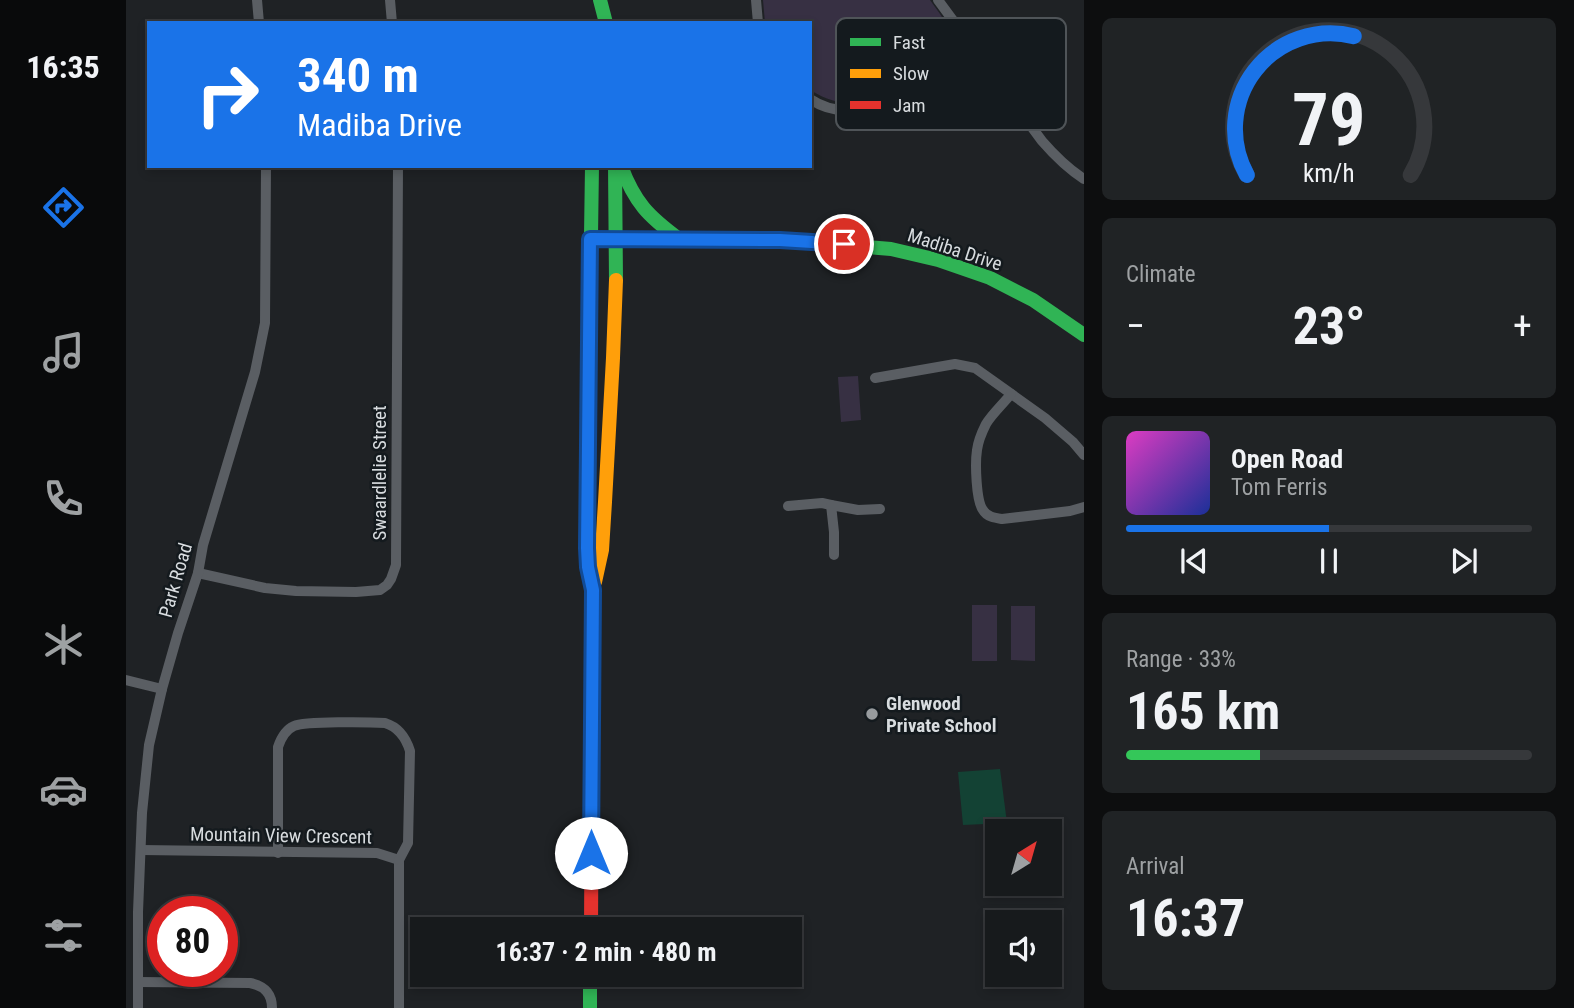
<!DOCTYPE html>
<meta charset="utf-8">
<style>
:root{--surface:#171a1c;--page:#202325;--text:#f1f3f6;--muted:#9ea1a3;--line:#36383b;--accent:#1a73e8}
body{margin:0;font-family:"Roboto Condensed",sans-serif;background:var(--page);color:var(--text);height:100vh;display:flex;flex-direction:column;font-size:26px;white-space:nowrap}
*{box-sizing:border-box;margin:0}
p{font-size:23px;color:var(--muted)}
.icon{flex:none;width:38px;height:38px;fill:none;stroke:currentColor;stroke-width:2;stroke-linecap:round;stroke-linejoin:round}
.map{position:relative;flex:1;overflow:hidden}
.side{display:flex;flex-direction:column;gap:18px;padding:18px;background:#0d0e0f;width:490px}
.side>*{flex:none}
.top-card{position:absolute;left:21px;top:21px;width:665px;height:147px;border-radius:0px;box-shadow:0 4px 10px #0003,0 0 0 2px var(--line);background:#1a73e8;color:#fff;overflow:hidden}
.needle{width:46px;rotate:37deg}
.tools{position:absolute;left:859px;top:819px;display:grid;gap:14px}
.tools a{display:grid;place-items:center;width:77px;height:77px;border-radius:0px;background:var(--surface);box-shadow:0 4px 10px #0003,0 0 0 2px var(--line);font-size:35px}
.speed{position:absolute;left:21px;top:896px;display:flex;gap:14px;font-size:35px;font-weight:700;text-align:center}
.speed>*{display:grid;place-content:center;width:91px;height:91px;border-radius:50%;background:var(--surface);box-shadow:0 4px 10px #0003,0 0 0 2px var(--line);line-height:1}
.speed .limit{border:10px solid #d22;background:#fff;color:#111}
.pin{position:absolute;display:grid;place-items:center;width:60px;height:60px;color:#fff;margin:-30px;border:4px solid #fff;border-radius:50%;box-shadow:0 2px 7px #0007}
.me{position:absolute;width:77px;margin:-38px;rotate:0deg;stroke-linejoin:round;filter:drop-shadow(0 0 5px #0008)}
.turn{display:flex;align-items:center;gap:24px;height:147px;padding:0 35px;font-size:32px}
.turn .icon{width:91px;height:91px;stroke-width:2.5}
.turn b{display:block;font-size:49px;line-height:60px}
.big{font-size:52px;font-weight:700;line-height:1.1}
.side .card{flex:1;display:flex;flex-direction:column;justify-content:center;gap:10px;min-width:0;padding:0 24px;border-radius:10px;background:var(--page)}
.side .dial{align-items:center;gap:0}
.dial svg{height:182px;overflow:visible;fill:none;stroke:var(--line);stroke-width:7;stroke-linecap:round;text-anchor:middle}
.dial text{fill:var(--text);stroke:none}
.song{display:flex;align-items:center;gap:21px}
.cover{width:84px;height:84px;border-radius:10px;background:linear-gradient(135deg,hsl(310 70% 55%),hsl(230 70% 35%))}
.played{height:7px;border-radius:4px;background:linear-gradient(90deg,var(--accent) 50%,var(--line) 50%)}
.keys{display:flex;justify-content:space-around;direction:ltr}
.heat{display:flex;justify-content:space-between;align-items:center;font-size:38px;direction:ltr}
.charge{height:10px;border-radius:5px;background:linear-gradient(90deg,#34c759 33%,var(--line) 0)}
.trip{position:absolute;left:284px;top:917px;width:392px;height:70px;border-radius:0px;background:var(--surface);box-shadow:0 4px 10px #0003,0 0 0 2px var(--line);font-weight:700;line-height:70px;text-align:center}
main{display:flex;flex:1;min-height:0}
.menu{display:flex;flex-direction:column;width:126px;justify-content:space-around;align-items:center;background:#090a0b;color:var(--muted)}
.menu .icon{width:49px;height:49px}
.menu .on{color:var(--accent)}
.menu b{font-size:32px;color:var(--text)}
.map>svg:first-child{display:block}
.green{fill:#373043}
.water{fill:#134234}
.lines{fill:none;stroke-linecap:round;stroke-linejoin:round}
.street{stroke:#5a5e63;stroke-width:10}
.fast{stroke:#30b455;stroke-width:14}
.slow{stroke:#ff9f0a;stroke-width:14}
.jam{stroke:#e5322d;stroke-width:14}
.route-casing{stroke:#114b97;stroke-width:18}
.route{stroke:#1a73e8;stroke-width:12}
.poi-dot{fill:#979b9e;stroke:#141a1e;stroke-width:2.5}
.labels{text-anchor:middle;stroke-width:5;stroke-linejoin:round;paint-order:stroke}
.street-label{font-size:19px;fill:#d8dcdf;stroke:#141a1e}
.poi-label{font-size:19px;font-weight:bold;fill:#d8dcdf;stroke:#141a1e;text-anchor:start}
.key{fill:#141a1e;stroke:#4f5458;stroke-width:2}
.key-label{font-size:19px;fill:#d8dcdf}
</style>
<main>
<nav class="menu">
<b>16:35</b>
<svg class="icon on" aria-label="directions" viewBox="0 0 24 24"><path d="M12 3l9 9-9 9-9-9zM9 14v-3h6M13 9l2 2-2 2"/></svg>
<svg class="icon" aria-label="music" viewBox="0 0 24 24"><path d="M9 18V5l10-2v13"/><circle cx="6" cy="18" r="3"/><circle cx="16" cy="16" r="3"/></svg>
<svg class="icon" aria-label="phone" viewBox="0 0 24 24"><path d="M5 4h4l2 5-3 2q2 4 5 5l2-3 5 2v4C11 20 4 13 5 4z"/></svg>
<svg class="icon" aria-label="climate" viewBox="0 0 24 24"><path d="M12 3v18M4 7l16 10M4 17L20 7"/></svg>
<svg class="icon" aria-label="car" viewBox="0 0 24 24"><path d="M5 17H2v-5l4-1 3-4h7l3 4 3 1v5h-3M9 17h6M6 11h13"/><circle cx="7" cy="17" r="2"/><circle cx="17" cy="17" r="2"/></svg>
<svg class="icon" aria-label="filters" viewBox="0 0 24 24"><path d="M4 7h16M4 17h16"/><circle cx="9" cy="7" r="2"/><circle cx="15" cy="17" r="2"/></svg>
</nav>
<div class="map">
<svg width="958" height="1008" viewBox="0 0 958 1008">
<rect width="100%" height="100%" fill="#1f2225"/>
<g class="green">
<path d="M 637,0 L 804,0 C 810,9 826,28 825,38 C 825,50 810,58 801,65 C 761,95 734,120 684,90 L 684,23 L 639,23 Z"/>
<polygon points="732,376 735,420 715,422 712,377"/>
<rect x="846" y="605" width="25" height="56"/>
<polygon points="885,606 909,606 909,661 885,660"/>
</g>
<polygon class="water" points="874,769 881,823 837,825 832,772"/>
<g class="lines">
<g class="street">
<polyline points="131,0 133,23"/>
<polyline points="264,0 266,23"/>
<polyline points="630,0 632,23"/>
<path d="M 812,0 L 916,141 C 929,156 941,168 958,179"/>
<path d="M 684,99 C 739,136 801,74 842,43"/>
<polyline points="749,378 829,364 849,368 919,418 947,442 958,455"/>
<path d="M 885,394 C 877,404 866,414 860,424 C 856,432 852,442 851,450 C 849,463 850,501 857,510 C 861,517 869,518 876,519 L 944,511 L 958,507"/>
<polyline points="662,506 696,503 705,505"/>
<polyline points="708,555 708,532 705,505 732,510 754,509"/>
<polyline points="72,573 139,588 170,591 230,592 254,590 261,585 265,579 270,565 272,166"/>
<polyline points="0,680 36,689"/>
<polyline points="15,850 251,853 273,860 273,1008"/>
<path d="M 152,853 L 152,747 C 155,738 159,730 168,726 C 179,721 244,722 259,723 C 272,727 280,738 284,751 L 282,843 L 273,860"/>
<path d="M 12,982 L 124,983 C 138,986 146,993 146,1008"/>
<polyline points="12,1008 12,912 16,813 23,745 36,689 52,633 72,573 77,545 129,372 139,323 140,166"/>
</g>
<g class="fast">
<polyline points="474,0 480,23"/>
<polyline points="489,166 490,280"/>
<path d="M 495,166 C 509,203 522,216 553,239"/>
<polyline points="464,238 668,241 765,249 812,260 864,278 907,300 958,335"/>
<polyline points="463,376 466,166"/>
<polyline points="464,975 464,1008"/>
</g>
<g class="slow">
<polyline points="463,376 461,548 462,567 467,590 466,744"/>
<polyline points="469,582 476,550 479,502 487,358 490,280"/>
</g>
<polyline class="jam" points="465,929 466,744"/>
</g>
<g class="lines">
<g class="route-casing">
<polyline id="route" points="465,853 467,590 462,567 461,548 464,239 654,240 718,244"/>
</g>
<use href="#route" class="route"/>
</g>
<circle class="poi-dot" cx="746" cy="714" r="7"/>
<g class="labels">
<g class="street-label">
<text transform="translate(829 249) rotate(18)" y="7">Madiba Drive</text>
<text transform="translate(253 473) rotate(-90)" y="7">Swaardlelie Street</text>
<text transform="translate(49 580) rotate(-74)" y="7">Park Road</text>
<text transform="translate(155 835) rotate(1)" y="7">Mountain View Crescent</text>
</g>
<g class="poi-label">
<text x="760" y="710">Glenwood<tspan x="760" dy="22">Private School</tspan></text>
</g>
</g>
<rect x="710" y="18" width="230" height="112" rx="10" class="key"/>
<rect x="724" y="38" width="31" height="8" fill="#30b455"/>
<rect x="724" y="69" width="31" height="9" fill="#ff9f0a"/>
<rect x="724" y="101" width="31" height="8" fill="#e5322d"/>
<g class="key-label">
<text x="767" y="49">Fast</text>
<text x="767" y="80">Slow</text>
<text x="767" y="112">Jam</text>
</g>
</svg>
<div class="tools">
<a><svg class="needle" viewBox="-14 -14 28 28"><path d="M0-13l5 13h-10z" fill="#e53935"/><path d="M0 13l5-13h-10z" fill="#9ea1a3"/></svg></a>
<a><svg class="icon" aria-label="sound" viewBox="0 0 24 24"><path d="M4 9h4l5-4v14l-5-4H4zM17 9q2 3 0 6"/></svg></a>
</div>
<div class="speed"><div class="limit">80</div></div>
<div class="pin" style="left:718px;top:244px;background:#d93025"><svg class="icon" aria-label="arrive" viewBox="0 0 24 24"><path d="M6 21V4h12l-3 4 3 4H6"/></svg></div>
<svg class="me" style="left:465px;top:853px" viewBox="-20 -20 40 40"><circle r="19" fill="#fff"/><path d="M0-13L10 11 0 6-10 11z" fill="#1a73e8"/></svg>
<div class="trip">16:37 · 2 min · 480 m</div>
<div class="top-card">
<div class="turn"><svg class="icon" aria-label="right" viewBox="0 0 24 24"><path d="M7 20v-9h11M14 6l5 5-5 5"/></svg><div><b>340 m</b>Madiba Drive</div></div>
</div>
</div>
<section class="side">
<div class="card dial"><svg viewBox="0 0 100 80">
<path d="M14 69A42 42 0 1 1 86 69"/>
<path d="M14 69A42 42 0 0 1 61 8" stroke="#1a73e8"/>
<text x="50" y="56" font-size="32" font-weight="700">79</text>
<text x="50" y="72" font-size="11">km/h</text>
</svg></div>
<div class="card"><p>Climate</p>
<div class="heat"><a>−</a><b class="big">23°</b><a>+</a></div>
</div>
<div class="card">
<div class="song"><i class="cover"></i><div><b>Open Road</b><p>Tom Ferris</p></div></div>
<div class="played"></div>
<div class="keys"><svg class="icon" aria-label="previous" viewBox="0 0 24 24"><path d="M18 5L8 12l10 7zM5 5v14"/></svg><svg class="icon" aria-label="pause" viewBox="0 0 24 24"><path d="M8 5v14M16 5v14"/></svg><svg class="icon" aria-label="next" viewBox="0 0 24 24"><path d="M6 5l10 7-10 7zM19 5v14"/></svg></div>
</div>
<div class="card"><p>Range · 33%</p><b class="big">165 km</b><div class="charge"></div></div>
<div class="card"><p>Arrival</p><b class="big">16:37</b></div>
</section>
</main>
